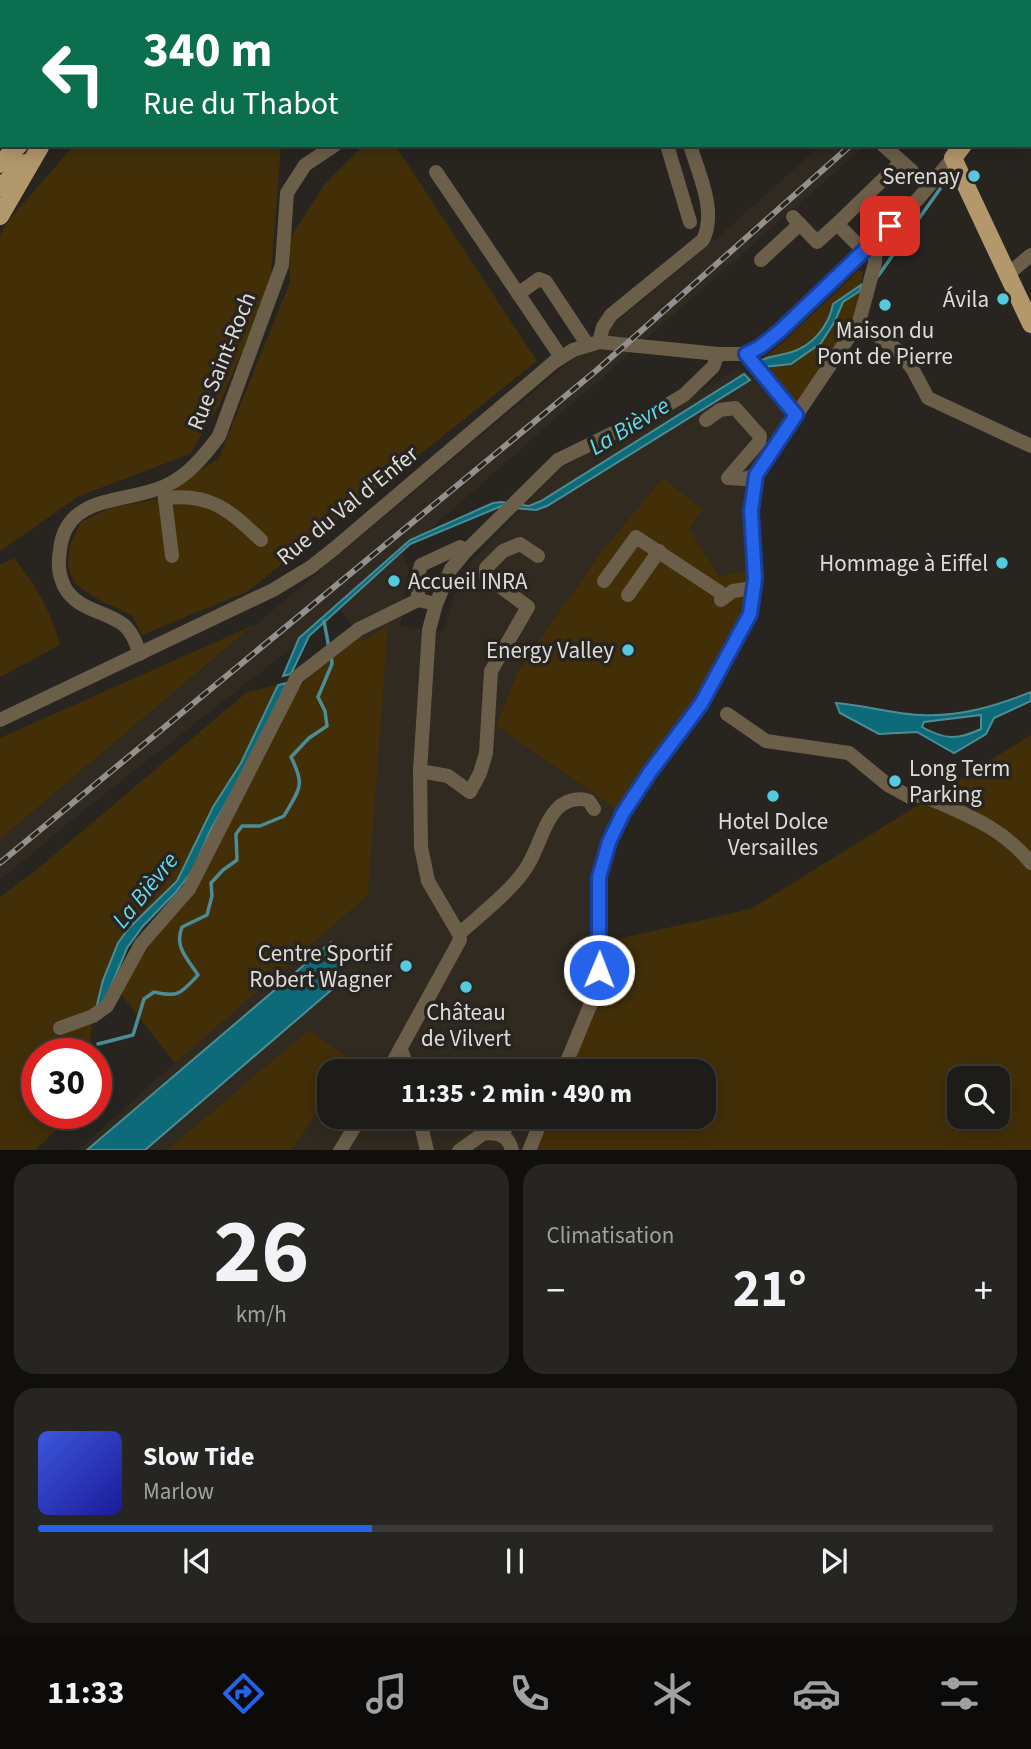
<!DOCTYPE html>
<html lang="fr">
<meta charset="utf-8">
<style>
:root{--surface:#1e1c19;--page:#262522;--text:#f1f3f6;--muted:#a1a1a2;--line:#3c3a38;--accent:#2563eb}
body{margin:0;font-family:"Source Sans 3",sans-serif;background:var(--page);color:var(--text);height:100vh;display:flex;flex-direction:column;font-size:26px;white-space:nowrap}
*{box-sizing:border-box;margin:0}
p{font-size:23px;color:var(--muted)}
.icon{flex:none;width:38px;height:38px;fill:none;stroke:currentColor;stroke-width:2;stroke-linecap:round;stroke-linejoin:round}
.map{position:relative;height:1150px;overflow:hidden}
.panel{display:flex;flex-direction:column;gap:14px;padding:14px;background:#100f0e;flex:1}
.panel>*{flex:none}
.guide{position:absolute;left:0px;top:0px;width:1032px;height:147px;box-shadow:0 4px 18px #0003,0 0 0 2px var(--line);background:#0b6e4f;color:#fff;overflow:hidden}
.fabs{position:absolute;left:947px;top:1066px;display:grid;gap:14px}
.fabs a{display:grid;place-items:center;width:63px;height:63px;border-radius:14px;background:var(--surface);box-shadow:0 4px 18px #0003,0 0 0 2px var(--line);font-size:35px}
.speed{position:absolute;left:21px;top:1038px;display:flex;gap:14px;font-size:35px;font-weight:700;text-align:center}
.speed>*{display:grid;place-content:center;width:91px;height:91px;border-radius:50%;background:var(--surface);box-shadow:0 4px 18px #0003,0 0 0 2px var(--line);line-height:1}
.speed .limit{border:10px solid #d22;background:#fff;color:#111}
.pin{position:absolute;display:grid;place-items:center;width:60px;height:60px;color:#fff;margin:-30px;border-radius:14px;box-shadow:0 4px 10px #0006}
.me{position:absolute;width:77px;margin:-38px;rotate:1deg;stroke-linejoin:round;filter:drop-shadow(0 0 5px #0008)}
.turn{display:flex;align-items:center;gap:24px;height:147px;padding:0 28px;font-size:32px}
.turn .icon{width:91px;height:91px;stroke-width:2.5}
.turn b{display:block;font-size:49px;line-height:60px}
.big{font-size:52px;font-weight:700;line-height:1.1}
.panel .widget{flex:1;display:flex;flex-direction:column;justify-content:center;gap:10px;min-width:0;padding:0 24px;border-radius:21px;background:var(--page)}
.panel .dial{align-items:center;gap:0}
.dial b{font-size:91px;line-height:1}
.song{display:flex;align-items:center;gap:21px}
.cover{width:84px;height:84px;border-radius:10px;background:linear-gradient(135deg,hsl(230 70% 55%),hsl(240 70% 35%))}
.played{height:7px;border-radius:4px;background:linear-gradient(90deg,var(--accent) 35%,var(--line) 35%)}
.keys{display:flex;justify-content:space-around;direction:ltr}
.heat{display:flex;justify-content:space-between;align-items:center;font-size:38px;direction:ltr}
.panel .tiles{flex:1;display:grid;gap:14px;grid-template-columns:1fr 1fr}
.widget:last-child{grid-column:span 2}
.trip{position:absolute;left:317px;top:1059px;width:399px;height:70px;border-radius:21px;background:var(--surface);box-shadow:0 4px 18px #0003,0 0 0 2px var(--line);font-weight:700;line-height:70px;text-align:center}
.dock{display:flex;height:112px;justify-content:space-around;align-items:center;background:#0c0b0a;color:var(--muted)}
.dock .icon{width:49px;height:49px}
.dock .current{color:var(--accent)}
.dock b{font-size:32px;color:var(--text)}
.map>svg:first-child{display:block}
.built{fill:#302a20}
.green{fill:#422f08;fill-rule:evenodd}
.water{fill:#0d6a78;stroke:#4b8c95;stroke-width:2;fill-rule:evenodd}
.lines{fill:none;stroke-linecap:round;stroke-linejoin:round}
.stream{stroke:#4b8c95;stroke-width:3.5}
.minor{stroke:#6c5f4a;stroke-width:14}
.major{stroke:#b2986b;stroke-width:18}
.rail-casing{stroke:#93918d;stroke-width:6}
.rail{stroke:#282521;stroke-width:3.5;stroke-dasharray:10;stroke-linecap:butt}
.route-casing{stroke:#184099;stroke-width:18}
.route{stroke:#2563eb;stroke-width:12}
.poi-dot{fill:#55cade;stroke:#282521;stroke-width:2.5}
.labels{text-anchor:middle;stroke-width:7;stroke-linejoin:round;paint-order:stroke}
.poi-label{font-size:23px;fill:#dddbd8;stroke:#282521;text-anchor:end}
.street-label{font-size:23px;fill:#dddbd8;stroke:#282521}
.water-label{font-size:24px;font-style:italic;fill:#64dbf0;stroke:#282521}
</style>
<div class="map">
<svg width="1031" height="1151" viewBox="0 0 1031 1151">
<rect width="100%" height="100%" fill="#282521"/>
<polygon class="built" points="821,145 866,145 402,554 409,567 400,626 442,631 453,599 473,559 561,468 737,370 744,371 755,380 783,409 786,420 767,445 769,447 745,470 750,573 735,572 720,577 688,529 663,478 602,551 518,671 496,724 617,810 593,871 596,954 586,1000 557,1071 329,1071 329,1116 537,1117 523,1150 78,1150 186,1053 364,641 340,610 88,807 0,880 0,839 725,231"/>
<g class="green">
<polygon points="0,0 316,0 2,2 0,138"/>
<polygon points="74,145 281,145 270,287 219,405 190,454 79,496 0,551 0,235 9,220"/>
<polygon points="364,145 395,145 537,361 248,591 142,635 132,615 99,600 74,583 68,565 70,545 81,522 110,508 159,499 219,458 290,282 290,238 325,184"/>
<polygon points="859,270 863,272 855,320 796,415 760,360 781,344"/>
<polygon points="663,478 702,509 689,529 720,577 735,572 750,573 744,608 735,629 699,695 617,810 496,725 518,671 602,551"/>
<path d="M 14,558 C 37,587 50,610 60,645 L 0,677 L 0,565 Z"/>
<polygon points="254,625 0,839 0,738"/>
<polygon points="388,625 368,895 175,1063 121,994 146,945 182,904 293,696 311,674 360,635 364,641"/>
<polygon points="278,685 241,763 213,807 177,881 118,943 103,980 94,1017 92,1015 90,1053 37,1054 37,1113 75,1113 35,1150 0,1151 0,897 34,872 247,692"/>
<path d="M 1031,735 L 1031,1150 L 535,1151 L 550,1117 L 704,1116 L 704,1071 L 570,1071 L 598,1006 L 606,978 L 609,941 L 751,909 ZM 959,1078 L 998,1078 L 998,1116 L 959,1116 Z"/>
<polygon points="309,1030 351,1060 344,1071 329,1071 329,1094 292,1150 167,1150"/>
</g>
<g class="water">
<path d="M 861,285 L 860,291 L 843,302 L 835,321 L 821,343 L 791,364 L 764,367 L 760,361 C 771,355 780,356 792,352 C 813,345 829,326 833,304 Z"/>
<polygon points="744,374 750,380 547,506 536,510 513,508 516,504 529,506 541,501"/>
<polygon points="501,502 509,503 410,544 309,636 291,674 283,676 299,638 410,540 493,503"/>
<polygon points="287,683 244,771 210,831 193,870 175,893 143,926 127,948 109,991 94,1017 103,980 118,943 129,928 177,881 213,807 241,763 278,685"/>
<path d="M 1031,692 L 1031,701 L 994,718 L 986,734 L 954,753 L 917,732 L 879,734 L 840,713 L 836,703 C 864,705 892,714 921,715 C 960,717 996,706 1031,692 ZM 981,715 L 981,729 C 958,740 945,740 922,727 L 924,722 Z"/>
<path d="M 331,942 C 339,958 340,969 336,986 L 145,1150 L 87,1150 Z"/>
</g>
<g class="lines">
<g class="stream">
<polyline points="878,276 940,189"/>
<polyline points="324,621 329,648"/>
<path d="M 98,1044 L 133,1035 L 144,999 L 154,992 C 179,998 181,993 198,975 C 187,958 174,947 182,927 L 207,915 L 212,896 L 211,883 L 223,870 L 237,860 L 236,834 L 242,826 L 260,826 L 284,816 C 299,789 306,787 291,757 L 309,738 L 327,726 L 325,711 L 318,697 L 332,664 L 331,655"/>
</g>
<g class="minor">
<polyline points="466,0 467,2"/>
<polyline points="616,0 617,2"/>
<polyline points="922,0 923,2"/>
<polyline points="547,2 550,0"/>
<polyline points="970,2 972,0"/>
<polyline points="667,145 690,222"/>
<polyline points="883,145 912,171"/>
<polyline points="436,172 561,357"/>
<polyline points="793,217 817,242 837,224"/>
<polyline points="864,251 837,224 901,162"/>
<polyline points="761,260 800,224"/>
<polyline points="1008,274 1031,255"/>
<polyline points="518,294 539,279 546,282 587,344"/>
<polyline points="859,322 900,352 913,370 928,398 1031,446"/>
<path d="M 599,342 L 603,327 L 611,315 L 703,240 C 717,211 699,175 690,145"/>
<polyline points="746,354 796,415"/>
<polyline points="706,420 720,410 735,408 760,436 759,442 728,478 744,479 756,475"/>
<polyline points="164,491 172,556"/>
<path d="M 166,498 C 212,493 230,511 261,540"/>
<polyline points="604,581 636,537 724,595"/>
<polyline points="628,595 659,551"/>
<polyline points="418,600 418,576 421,565 460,547 466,551"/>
<polyline points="721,600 733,591 753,588"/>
<path d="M 140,654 C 136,643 131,629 121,623 C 101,610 76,609 64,586 C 58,573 58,563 60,550 C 66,493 126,504 165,486 C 188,476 204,456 219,436 L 282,265 L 287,193 L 305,165 L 335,145"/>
<path d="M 727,714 L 766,741 L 849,753 L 888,785 L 910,797 L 922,795 C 964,814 1001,826 1031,863"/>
<polyline points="0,720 273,590 311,567 335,548 554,362 573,350 599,342 718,354 746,354 760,347 781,331 918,199 953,158"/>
<polyline points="420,771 448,776 470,792 480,773 486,753 491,671 528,607 486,576 486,568 503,551 520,544 538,556"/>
<path d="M 459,934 C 481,914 513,890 528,865 C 539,847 544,821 559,807 C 568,800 579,797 589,801 L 594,809"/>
<polyline points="60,1028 93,1016 107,1006 141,944 189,889 297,677 359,629 418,600 436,604"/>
<polyline points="401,1050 409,1071"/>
<polyline points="388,1071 460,940 459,934 428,881 421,847 420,771 429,630 436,604 451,569 466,551 558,460 652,414 684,395 713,367 718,354"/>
<polyline points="563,1071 592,1001 599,970 599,877 609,842 623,813 650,772 701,703 750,614 755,579 751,511 756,475 859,322 875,263 876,240"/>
<polyline points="419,1116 427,1151"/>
<polyline points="503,1135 510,1116"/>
<polyline points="340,1151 361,1116"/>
<path d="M 459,1151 L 484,1133 C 498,1133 509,1135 512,1151"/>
<polyline points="529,1151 543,1116"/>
</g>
<g class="major">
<polyline points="337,2 340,0"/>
<polyline points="1031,60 1031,59"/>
<polyline points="963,145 953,158 1031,324"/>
<polyline points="0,164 19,145"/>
<polyline points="0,188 25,163"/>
<polyline points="0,216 40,147"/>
</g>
<g class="rail-casing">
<g id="rail">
<polyline points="1001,2 1003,0"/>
<polyline points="0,863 597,370 851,145"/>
</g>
</g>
<use href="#rail" class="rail"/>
</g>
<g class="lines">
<g class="route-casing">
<polyline id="route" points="599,970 599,877 609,842 623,813 650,772 701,704 750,614 755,579 751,511 756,475 796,415 746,354 760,347 780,331 890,226"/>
</g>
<use href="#route" class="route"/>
</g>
<g class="poi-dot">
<circle cx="974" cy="176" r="7"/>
<circle cx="1003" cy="299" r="7"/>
<circle cx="885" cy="305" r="7"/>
<circle cx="1002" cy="563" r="7"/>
<circle cx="394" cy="581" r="7"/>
<circle cx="628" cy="650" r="7"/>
<circle cx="895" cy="781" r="7"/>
<circle cx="773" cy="796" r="7"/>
<circle cx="406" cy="966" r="7"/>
<circle cx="466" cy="987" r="7"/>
</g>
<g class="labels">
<g class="poi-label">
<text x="960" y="184">Serenay</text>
<text x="989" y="307">Ávila</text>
<text x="885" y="338" text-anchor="middle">Maison du<tspan x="885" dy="26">Pont de Pierre</tspan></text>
<text x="988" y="571">Hommage à Eiffel</text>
<text x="408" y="589" text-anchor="start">Accueil INRA</text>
<text x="614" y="658">Energy Valley</text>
<text x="909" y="776" text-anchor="start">Long Term<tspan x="909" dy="26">Parking</tspan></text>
<text x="773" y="829" text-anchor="middle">Hotel Dolce<tspan x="773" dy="26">Versailles</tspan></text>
<text x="392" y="961">Centre Sportif<tspan x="392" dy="26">Robert Wagner</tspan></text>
<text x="466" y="1020" text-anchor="middle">Château<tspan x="466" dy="26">de Vilvert</tspan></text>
</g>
<g class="street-label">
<text transform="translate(221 361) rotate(-68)" y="8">Rue Saint-Roch</text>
<text transform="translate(347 505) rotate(-39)" y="8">Rue du Val d'Enfer</text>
</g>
<g class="water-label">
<text transform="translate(629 426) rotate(-31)" y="8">La Bièvre</text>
<text transform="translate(145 890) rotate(-51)" y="8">La Bièvre</text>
</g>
</g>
</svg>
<div class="fabs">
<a><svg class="icon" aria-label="search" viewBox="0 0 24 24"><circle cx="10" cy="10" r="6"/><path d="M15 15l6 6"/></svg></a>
</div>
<div class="speed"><div class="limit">30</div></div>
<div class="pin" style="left:890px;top:226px;background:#d93025"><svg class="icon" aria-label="arrive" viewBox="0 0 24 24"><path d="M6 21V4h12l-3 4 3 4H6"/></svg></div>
<svg class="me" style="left:599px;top:970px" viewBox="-20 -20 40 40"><circle r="17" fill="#2563eb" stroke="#fff" stroke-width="3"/><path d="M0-11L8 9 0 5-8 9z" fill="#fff"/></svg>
<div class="trip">11:35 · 2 min · 490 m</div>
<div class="guide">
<div class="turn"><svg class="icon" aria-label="left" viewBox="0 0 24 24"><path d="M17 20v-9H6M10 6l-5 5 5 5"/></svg><div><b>340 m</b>Rue du Thabot</div></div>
</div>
</div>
<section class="panel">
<div class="tiles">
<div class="widget dial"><b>26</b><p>km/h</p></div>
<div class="widget"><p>Climatisation</p>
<div class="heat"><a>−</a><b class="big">21°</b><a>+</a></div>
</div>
<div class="widget">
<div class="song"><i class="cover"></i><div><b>Slow Tide</b><p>Marlow</p></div></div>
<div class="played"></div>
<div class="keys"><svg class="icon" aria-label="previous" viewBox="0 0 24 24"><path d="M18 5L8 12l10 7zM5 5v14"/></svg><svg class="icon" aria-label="pause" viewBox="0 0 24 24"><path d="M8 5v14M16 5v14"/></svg><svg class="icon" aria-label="next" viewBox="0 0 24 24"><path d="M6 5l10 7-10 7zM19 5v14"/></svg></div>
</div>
</div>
</section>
<nav class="dock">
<b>11:33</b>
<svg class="icon current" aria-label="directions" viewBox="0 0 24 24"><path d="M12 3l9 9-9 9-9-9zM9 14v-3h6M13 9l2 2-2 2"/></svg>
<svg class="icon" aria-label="music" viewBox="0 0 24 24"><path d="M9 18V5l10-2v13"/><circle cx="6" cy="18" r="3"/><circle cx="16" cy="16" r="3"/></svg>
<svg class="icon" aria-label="phone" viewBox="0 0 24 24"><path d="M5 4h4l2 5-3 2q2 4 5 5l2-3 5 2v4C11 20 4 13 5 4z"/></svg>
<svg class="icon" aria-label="climate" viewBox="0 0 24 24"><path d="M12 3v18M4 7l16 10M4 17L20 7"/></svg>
<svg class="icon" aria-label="car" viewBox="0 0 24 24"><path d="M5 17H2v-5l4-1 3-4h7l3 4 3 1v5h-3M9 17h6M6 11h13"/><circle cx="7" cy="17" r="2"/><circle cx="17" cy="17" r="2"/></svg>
<svg class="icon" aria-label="filters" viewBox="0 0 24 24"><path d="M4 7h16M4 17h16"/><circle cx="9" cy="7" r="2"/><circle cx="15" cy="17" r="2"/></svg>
</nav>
